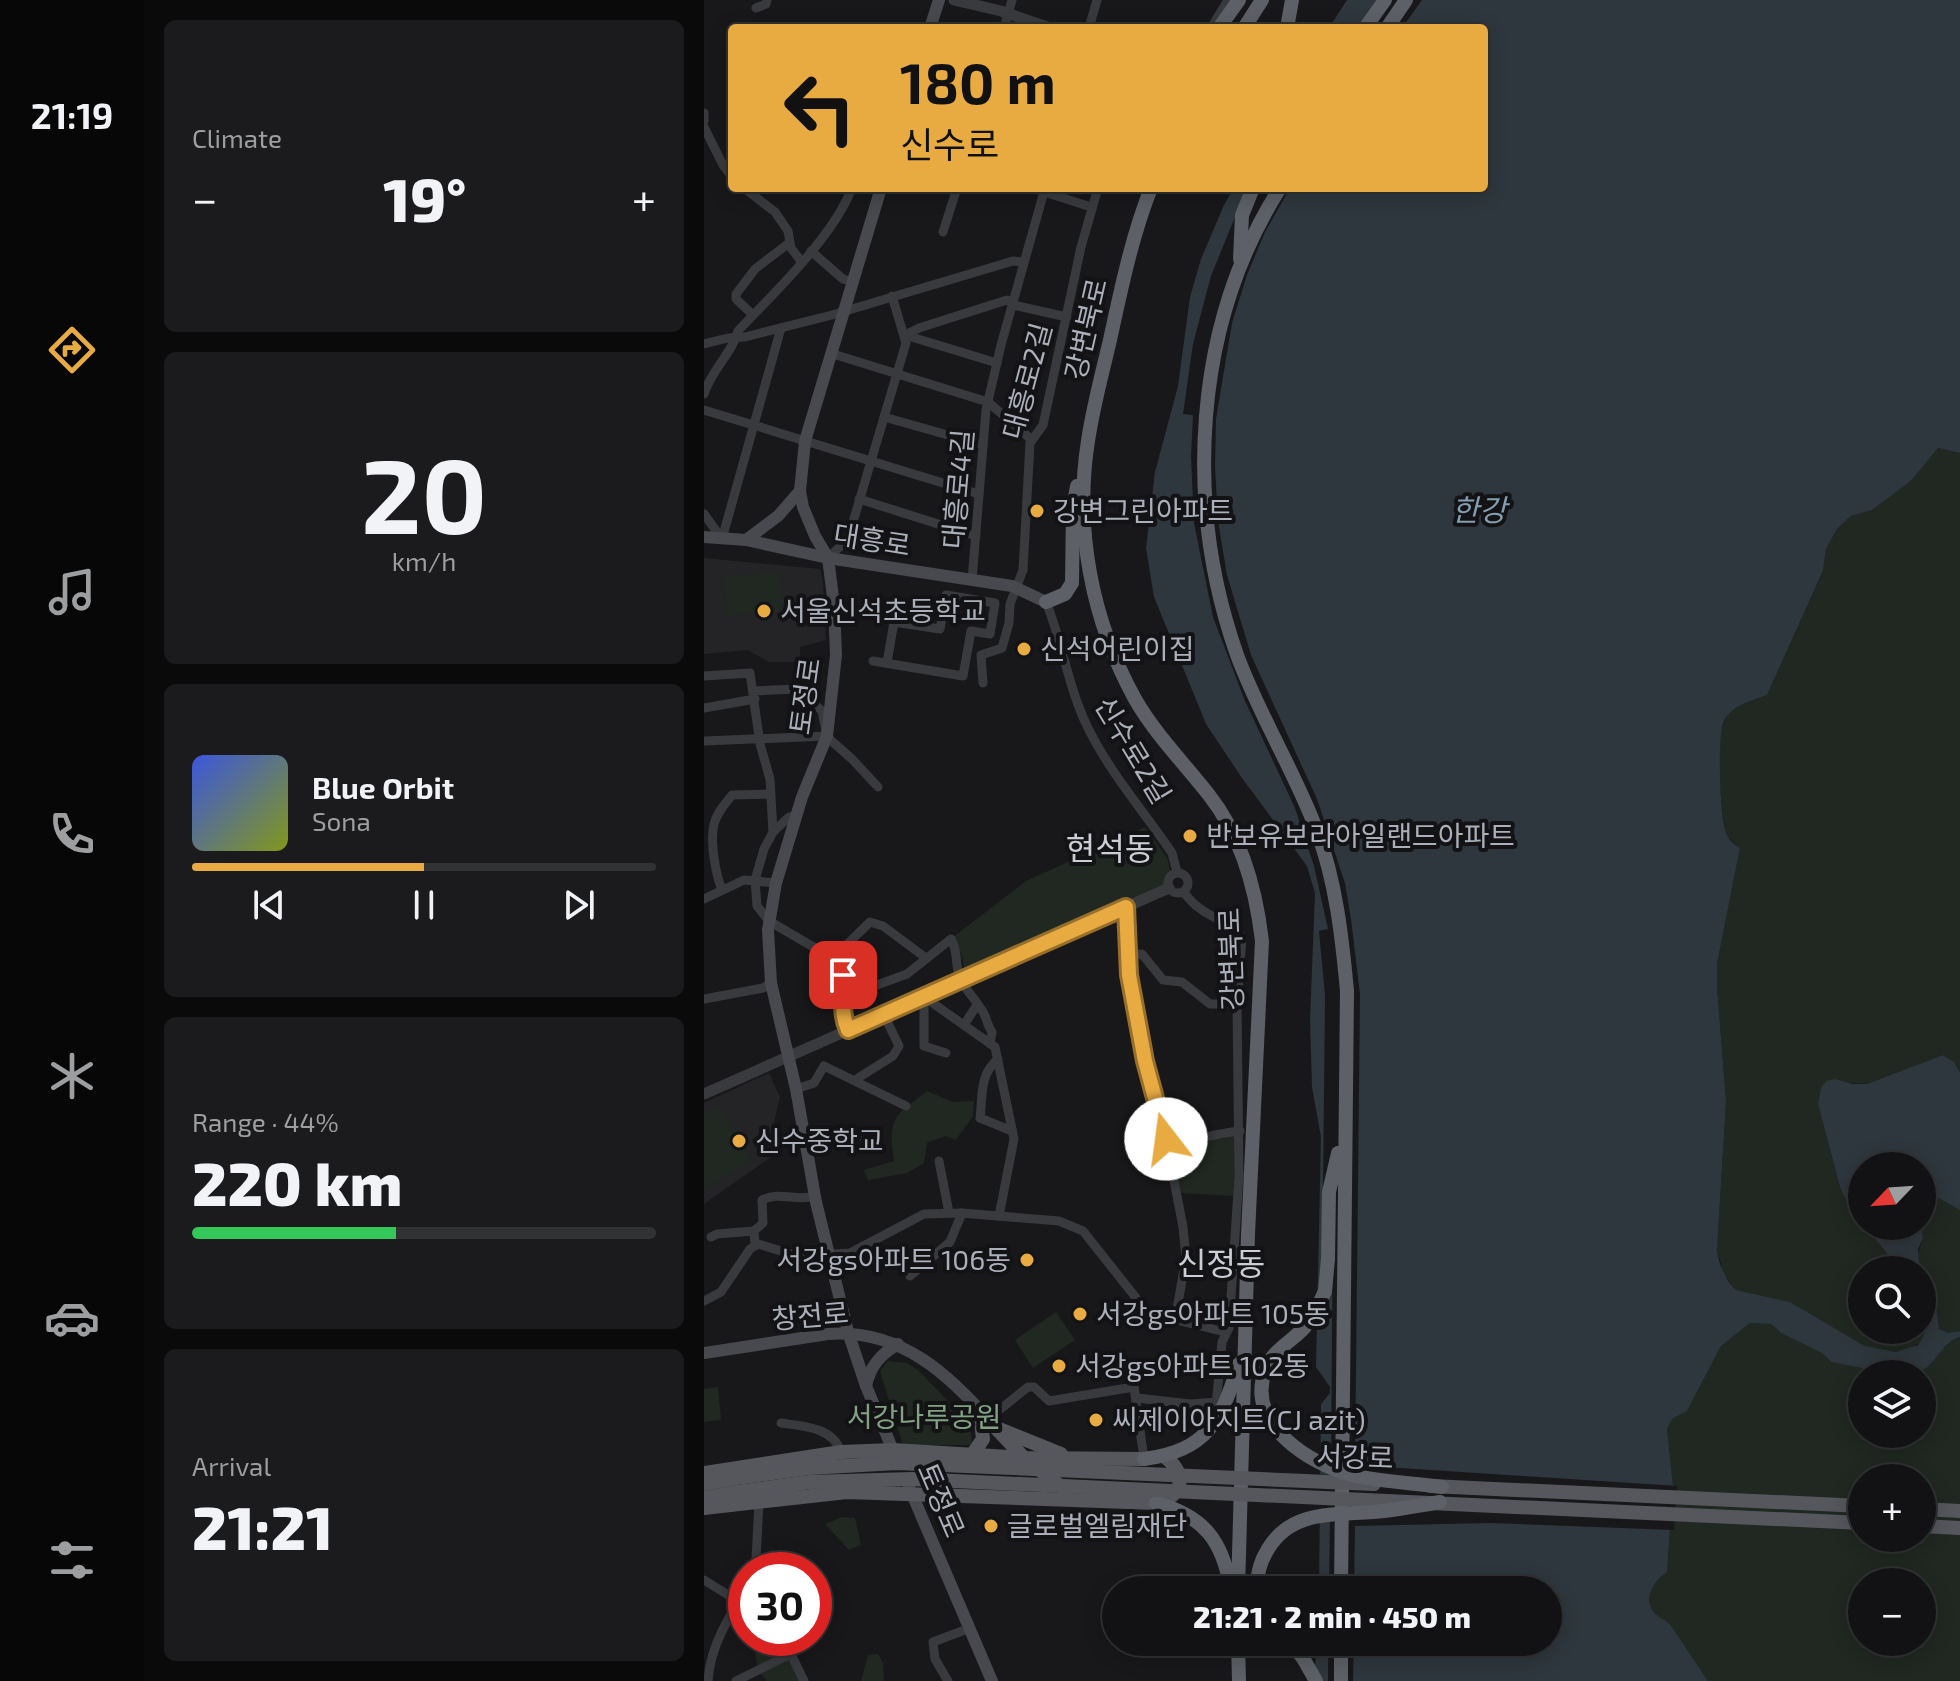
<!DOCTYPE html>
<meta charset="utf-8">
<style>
:root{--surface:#121214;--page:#1b1b1d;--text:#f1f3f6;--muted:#9c9ea0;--line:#313234;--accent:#e8ab42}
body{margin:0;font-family:"Exo 2","Noto Sans KR",sans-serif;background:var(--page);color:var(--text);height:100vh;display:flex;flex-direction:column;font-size:30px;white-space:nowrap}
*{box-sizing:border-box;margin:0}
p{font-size:26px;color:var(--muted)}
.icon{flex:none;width:44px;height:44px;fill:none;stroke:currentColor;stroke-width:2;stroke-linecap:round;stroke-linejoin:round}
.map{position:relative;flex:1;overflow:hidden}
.side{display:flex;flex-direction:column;gap:20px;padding:20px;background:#0a0a0b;width:560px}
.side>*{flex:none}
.banner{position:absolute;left:24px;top:24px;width:760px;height:168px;border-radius:8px;box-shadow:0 4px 20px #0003,0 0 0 2px var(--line);background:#e8ab42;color:#111;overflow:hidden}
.needle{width:52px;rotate:245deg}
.controls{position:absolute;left:1144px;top:1152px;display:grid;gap:16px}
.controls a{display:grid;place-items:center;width:88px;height:88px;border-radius:50%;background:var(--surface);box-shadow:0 4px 20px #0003,0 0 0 2px var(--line);font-size:40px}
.speed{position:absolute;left:24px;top:1552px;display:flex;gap:16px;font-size:40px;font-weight:700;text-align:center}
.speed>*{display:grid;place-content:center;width:104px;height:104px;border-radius:50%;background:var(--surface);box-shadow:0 4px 20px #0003,0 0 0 2px var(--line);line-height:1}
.speed .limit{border:12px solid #d22;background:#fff;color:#111}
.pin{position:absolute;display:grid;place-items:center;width:68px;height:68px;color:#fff;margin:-34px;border-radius:16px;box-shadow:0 4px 12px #0006}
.me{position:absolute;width:88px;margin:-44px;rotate:345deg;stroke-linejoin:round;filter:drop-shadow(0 0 6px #0008)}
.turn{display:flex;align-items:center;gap:28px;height:168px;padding:0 40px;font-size:36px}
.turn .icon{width:104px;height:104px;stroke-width:2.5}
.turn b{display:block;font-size:56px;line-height:68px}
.big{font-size:60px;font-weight:800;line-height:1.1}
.side .tile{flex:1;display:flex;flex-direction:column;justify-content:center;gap:12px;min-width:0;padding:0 28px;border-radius:12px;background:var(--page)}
.side .dial{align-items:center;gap:0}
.dial b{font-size:104px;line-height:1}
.song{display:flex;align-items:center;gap:24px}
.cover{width:96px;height:96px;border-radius:12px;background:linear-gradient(135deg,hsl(230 70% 55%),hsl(70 70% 35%))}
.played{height:8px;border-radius:4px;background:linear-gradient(90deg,var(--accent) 50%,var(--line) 50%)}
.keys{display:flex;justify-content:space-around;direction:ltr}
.heat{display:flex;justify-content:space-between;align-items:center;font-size:44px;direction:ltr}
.charge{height:12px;border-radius:6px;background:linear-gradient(90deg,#34c759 44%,var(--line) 0)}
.trip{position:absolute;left:398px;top:1576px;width:460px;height:80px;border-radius:40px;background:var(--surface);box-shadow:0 4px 20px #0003,0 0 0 2px var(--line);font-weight:800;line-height:80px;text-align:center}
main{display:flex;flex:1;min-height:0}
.tab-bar{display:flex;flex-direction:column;width:144px;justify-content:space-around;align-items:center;background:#070708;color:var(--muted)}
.tab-bar .icon{width:56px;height:56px}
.tab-bar .active{color:var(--accent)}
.tab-bar b{font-size:36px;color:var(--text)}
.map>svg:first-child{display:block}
.built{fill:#242427}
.green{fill:#202821;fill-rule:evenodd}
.water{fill:#2e373d}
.pier{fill:#18181a}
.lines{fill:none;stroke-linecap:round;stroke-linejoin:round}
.minor{stroke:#393a3e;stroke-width:9}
.tertiary{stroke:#393a3e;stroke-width:11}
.secondary{stroke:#47494e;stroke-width:12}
.primary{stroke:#55575d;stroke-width:14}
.trunk{stroke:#5d6066;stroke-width:14}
.primary-bridge{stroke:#55575d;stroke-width:14}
.trunk-bridge{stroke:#5d6066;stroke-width:14}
.route-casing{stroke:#976f2b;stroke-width:20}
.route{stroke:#e8ab42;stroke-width:14}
.poi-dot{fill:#e8ab42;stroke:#131315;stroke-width:3}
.labels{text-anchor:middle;stroke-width:8;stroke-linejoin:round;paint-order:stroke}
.street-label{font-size:28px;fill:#abafb9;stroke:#131315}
.poi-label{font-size:28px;fill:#abafb9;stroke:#131315;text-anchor:start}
.park-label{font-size:28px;fill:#83a284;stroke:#131315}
.water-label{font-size:30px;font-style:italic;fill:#849eb1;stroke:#131315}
.quarter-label{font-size:32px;fill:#ccced5;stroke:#131315}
</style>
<main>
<nav class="tab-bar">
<b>21:19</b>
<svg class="icon active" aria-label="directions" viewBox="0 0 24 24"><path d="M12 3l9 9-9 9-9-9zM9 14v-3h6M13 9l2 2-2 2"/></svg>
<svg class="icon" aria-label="music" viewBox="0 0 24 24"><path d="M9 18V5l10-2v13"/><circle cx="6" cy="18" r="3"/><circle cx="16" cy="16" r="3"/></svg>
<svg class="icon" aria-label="phone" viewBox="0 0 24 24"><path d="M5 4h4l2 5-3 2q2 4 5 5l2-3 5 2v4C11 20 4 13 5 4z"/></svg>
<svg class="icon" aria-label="climate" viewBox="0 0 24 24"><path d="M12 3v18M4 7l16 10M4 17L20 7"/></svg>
<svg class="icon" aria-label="car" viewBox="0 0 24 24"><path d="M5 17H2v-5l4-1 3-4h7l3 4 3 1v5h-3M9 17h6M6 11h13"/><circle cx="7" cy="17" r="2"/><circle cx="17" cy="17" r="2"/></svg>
<svg class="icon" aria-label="filters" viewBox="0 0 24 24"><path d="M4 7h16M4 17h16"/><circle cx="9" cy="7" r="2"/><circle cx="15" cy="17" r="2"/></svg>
</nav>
<section class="side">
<div class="tile"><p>Climate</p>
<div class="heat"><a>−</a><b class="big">19°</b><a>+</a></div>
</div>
<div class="tile dial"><b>20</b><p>km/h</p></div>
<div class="tile">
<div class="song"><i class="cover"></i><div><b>Blue Orbit</b><p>Sona</p></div></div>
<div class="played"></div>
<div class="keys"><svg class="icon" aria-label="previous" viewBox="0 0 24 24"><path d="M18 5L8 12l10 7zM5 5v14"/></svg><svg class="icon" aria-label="pause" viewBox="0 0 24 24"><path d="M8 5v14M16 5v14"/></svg><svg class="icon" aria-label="next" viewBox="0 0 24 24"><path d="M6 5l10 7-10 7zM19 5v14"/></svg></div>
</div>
<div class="tile"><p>Range · 44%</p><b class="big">220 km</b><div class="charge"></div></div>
<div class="tile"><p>Arrival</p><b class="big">21:21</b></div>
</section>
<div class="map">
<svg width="1256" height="1681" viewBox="0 0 1256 1681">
<rect width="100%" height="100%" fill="#18181a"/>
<g class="built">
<polygon points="0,558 116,569 119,582 122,640 96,647 96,662 65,662 44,650 0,654"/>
<polygon points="65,1073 76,1097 68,1130 74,1152 0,1204 0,1103"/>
</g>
<g class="green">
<path d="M 1234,448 L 1256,453 L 1256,1073 L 1250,1062 L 1239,1055 L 1163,1084 L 1122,1081 L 1117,1087 L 1114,1104 L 1136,1187 L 1158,1226 L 1161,1226 L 1196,1270 L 1158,1270 L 1158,1330 L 1218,1330 L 1218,1298 C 1223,1312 1223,1327 1218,1341 L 1204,1350 L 1192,1352 L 1161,1346 L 1086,1302 L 1032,1290 L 1021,1276 L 1013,1251 L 1022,1101 L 1013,987 L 1013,964 L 1036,848 L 1024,837 L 1021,829 C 1017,805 1009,733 1024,715 C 1033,704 1050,700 1063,695 L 1119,572 L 1122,549 L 1133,529 L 1147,516 L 1168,510 L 1207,481 Z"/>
<polygon points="76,572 79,612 23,616 20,576"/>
<polygon points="441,827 463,858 469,882 261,973 258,956 249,937 322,881"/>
<path d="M 223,1091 L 249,1102 L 270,1101 L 269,1116 L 252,1140 L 241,1136 L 223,1143 L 220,1163 L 203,1173 L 164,1180 L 160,1170 L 190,1161 C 184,1116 190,1117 223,1091 Z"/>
<polygon points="17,1107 47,1160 0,1189 0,1114"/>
<polygon points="533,1135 529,1196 477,1193 468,1150"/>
<polygon points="1218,1189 1256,1210 1256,1331 1244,1333 1235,1329 1231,1293 1218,1276 1214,1254 1219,1238 1217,1226"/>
<polygon points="352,1312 371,1340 329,1368 311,1340"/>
<path d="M 1046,1323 L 1067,1324 L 1077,1333 L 1119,1353 L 1123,1358 C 1144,1362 1207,1381 1223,1366 C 1235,1356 1240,1342 1256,1337 L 1256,1681 L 1004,1681 C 992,1663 980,1645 968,1627 C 963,1620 959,1620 953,1615 C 935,1600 951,1581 963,1572 L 969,1486 L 963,1429 L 968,1419 L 983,1411 L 1017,1346 ZM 1158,1374 L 1218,1374 L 1218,1434 L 1158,1434 ZM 1158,1478 L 1218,1478 L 1218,1538 L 1158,1538 ZM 1158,1582 L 1218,1582 L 1218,1642 L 1158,1642 Z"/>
<polygon points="184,1361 203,1363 215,1371 266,1424 268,1445 199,1445 176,1371"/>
<polygon points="14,1387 17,1420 0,1422 0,1389"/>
<polygon points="138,1517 151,1518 157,1545 145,1550 121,1524"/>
<polygon points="53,1638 76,1638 84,1653 54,1667 50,1650"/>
<polygon points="174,1654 179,1663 180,1681 157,1681 164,1655"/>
<polygon points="86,1659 97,1681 63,1681 56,1673"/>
</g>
<g class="water">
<path d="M 643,0 L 1256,0 L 1256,453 L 1234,448 L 1207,481 L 1168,510 L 1147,516 L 1133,529 L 1122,549 L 1119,571 L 1063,695 C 1048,701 1028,705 1020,721 C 1013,736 1016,811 1021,829 C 1023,838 1028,843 1036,848 L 1013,964 L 1013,987 L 1022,1101 L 1013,1251 L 1016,1264 L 1024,1281 L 1032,1290 L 1086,1302 L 1161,1346 L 1192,1352 L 1214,1345 C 1229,1326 1218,1298 1218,1276 L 1231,1293 L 1235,1329 L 1244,1333 L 1256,1331 L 1256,1337 C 1239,1342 1235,1358 1222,1368 C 1210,1376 1195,1369 1183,1373 L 1128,1362 L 1118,1353 L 1077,1333 L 1067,1324 L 1046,1323 L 1017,1346 L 983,1411 L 968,1419 L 963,1429 L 969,1486 L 963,1572 C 950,1581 936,1601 953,1615 C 959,1620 963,1620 968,1627 C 980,1645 992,1663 1004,1681 L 610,1681 L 613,1642 L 844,1642 L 844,1590 L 615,1590 L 617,1404 L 626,1393 L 626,1387 L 612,1367 L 617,1137 L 608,1087 L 606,1021 L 611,893 L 603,866 L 538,778 L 502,724 L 450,597 L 442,548 L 451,472 L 474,386 L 486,297 L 497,259 L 520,205 L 530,188 L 780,188 L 780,28 L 625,28 Z"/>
<polygon points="1239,1055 1250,1062 1256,1073 1256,1210 1218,1189 1218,1166 1158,1166 1156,1183 1158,1223 1146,1208 1136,1187 1114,1104 1117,1087 1122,1081 1131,1079 1149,1084 1163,1084"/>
<polygon points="1161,1226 1217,1226 1219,1238 1214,1249 1216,1270 1196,1270"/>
</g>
<g class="pier">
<polygon points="687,0 718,0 698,28 667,28"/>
<polygon points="557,188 586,188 561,232 543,275 528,323 512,419 511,466 514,521 523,575 547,655 613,799 641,883 647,919 656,994 651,1465 973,1486 970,1530 786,1523 651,1526 650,1590 625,1590 626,1520 612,1513 613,1474 627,1475 629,1191 619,1191 621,995 615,931 624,929 610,866 591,808 541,701 509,617 490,523 487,456 489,415 479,414 489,344 507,276 533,212 541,216"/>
<polygon points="624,1642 650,1642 649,1681 624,1681"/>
</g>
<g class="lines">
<g class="minor">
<polyline points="52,8 62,4 63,0"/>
<polyline points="300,28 308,0"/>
<polyline points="385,28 393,0"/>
<polyline points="507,28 524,0"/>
<polyline points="0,113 0,121"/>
<polyline points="0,127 19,165 28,177"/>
<polyline points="40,188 71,212 84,231 87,248 97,261"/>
<polyline points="328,188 387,207"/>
<polyline points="239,232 253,188"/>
<polyline points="107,251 139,279 150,282"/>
<polyline points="309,305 363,317"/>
<polyline points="49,315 32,299 32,294 51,269 85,243"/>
<polyline points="201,335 215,328 303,300 309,303"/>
<polyline points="201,335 293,363"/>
<polyline points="0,344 24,338 41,337 128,315 309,261 320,262"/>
<polyline points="129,354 284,402 328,440"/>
<path d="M 0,394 C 7,370 28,354 34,331 C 71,292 129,237 148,188"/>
<polyline points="0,410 275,494"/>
<polyline points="180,417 279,445"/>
<polyline points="155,499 272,536"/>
<polyline points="0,514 18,539"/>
<polyline points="18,539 77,328"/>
<polyline points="124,558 144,539 202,343 188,296"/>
<polyline points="268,580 282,410 297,345 341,188"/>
<path d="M 342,602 C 359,643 364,689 385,730 C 407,774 441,813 468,853 L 473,872"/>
<polyline points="169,661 259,676 267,631 286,634 291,603 242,595 236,629 190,622 183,663"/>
<polyline points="0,676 46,673 56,744 66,779 69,832 60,849 51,880 53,906 65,921 123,955 131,963 139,975 142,991 137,1014 144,1030"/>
<polyline points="279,683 277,655 298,648 305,623 306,604 319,570 326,443 339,425 377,247 394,188"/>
<polyline points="0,708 51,699"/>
<polyline points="123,737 148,759 174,787"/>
<polyline points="0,741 123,736 118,711 94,689 49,691"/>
<polyline points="69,832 85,817 92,816"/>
<circle cx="474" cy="883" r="10"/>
<path d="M 18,890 C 11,872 6,842 10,824 C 13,812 21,804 28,795 L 65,794"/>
<path d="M 479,892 C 484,897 488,903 494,907 C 508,919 530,923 538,938 L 533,1004 L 535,1175 L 525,1328 L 518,1342 L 512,1406 L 509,1412"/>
<polyline points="0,899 40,880 72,883"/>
<polyline points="422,907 425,975 441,1061 462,1139 479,1227 482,1257 471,1321"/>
<polyline points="424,955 438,954 459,980 478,982 506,1004 533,1004"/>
<polyline points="127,960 166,922 179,926 222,958"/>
<path d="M 140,997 L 203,974 L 247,939 C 254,952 251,958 254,971 C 258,987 269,996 277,1009 C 283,1016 282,1024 288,1032 L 286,1044"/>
<polyline points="220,997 291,1047 310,1139 295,1216"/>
<polyline points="220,997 220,1046 242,1053"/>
<polyline points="0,999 59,988 67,983"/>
<polyline points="260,1025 273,1005"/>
<path d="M 294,1059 C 275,1075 279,1095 276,1118 L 308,1131"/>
<polyline points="151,1080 189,1056 195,1046 180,1015"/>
<polyline points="92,1089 110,1083 120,1066 202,1106"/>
<polyline points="101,1134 164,1136"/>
<path d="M 463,1146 C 488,1142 511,1133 536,1131"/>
<polyline points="235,1161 245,1213"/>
<polyline points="7,1237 13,1234 50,1231"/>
<path d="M 51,1246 L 50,1231 L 59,1223 L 58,1200 C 76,1191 93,1202 111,1196"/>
<polyline points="206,1276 246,1242 258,1213"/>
<polyline points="0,1301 17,1292 46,1249 54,1244 94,1256 146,1253 220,1214 258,1213 355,1221 379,1231 444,1313 521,1332"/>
<polyline points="433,1398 486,1404 513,1402"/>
<polyline points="284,1419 324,1387 330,1387 345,1401 430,1387 440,1459"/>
<path d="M 77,1423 C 99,1426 129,1427 137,1452"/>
<polyline points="55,1502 52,1559 56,1570"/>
<polyline points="0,1580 42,1606"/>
<polyline points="79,1638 100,1681"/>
<path d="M 4,1681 C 6,1647 24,1618 42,1590"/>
<polyline points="32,1681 87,1654"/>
<polyline points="244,1681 231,1659 229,1642 266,1628"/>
</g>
<g class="tertiary">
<polyline points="250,0 297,11 346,28"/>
<polyline points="0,1094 465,888"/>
</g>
<g class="secondary">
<polyline points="226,28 235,0"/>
<polyline points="177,188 101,441 96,491 99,507 111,536 124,558 130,605 132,655 123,736 98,797 72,883 64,930 67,983 92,1089 112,1202 144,1332 162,1386 191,1455"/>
<polyline points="0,537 42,540 124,558 308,586 342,602"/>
<polyline points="42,540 74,516 96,491"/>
<path d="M 0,1353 L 124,1334 C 197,1328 247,1376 291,1427"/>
<path d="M 162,1386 C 166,1366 177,1354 194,1344"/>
<polyline points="205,1487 288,1681"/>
</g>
<g class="primary">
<polyline points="291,1427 320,1458 359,1488"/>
<polyline points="295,1429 357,1454"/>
<polyline points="268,1455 279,1439 276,1411"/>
<polyline points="0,1473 137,1452 189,1450 320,1458 440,1459"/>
<polyline points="0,1484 32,1478"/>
<polyline points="0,1498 33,1492"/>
<path d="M 0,1508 L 143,1492 L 452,1503 C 481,1496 483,1473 460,1456"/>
<polyline points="1218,1509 1256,1511"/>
<polyline points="1218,1526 1256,1528"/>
</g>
<g class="trunk">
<polyline points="515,28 535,0"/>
<polyline points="540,28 558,0"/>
<polyline points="583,28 588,0"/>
<polyline points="661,28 681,0"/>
<polyline points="683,28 702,0"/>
<path d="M 447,188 C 428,236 417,289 406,340 C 398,374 389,407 384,441 C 370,529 388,621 431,699 C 451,734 480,763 505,795 C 538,837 552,889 558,941 L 544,1234 L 534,1590"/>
<path d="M 576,188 C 489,325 480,504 533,655 C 555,715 590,770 613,831 C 632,882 638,937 643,991 L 637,1590"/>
<polyline points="536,259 538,215 549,188"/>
<polyline points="342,602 361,594 368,583 369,510 373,486"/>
<polyline points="621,1291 624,1259 625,1192 634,1153"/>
<path d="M 440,1459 C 504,1451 517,1420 535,1364"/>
<path d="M 452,1503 C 501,1516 519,1542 527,1590"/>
<polyline points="534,1642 535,1681"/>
<polyline points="586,1642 599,1658 612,1681"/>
<polyline points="637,1681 637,1642"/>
</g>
<g class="primary-bridge">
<polyline points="32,1478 105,1468 193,1463 670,1484"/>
<polyline points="727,1486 1158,1506"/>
<polyline points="33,1492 106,1482 208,1479 1158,1523"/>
</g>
<g class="trunk-bridge">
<path d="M 621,1291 C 615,1304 610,1317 600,1328 C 587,1342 569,1350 562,1368 C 541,1421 598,1458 640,1473 C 664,1481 711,1483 738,1487"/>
<path d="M 554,1590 C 552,1575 556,1562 564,1549 C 587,1510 630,1515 669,1512 C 691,1510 714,1506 736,1502"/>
</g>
</g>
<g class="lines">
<g class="route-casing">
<path id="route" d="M 139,975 C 142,997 135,1009 144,1030 L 422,907 L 425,975 L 441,1061 L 462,1139"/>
</g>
<use href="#route" class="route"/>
</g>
<g class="poi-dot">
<circle cx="333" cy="511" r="8"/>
<circle cx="60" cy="611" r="8"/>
<circle cx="320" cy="649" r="8"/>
<circle cx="486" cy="836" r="8"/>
<circle cx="35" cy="1141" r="8"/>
<circle cx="323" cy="1260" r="8"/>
<circle cx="376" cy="1314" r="8"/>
<circle cx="355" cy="1366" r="8"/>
<circle cx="392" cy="1420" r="8"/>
<circle cx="287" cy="1526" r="8"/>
</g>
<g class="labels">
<g class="street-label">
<text transform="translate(382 329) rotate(-77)" y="10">강변북로</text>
<text transform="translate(323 381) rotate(-75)" y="10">대흥로2길</text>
<text transform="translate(254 489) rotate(-85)" y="10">대흥로4길</text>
<text transform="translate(168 540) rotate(9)" y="10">대흥로</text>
<text transform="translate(101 696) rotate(-82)" y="10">토정로</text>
<text transform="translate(429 750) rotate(59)" y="10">신수로2길</text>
<text transform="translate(527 959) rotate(-92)" y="10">강변북로</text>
<text transform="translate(106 1316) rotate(-5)" y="10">창전로</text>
<text transform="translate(651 1457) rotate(2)" y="10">서강로</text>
<text transform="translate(237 1500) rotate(67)" y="10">토정로</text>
</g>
<g class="poi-label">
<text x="349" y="521">강변그린아파트</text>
<text x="76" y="621">서울신석초등학교</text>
<text x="336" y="659">신석어린이집</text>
<text x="502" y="846">반보유보라아일랜드아파트</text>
<text x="51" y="1151">신수중학교</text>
<text x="307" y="1270" text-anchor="end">서강gs아파트 106동</text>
<text x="392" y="1324">서강gs아파트 105동</text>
<text x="371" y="1376">서강gs아파트 102동</text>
<text x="408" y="1430">씨제이아지트(CJ azit)</text>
<text x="303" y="1536">글로벌엘림재단</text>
</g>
<g class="park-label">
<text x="220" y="1427">서강나루공원</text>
</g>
<g class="water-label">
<text x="775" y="521">한강</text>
</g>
<g class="quarter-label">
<text x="406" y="860">현석동</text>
<text x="517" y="1275">신정동</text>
</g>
</g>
</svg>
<div class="controls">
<a><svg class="needle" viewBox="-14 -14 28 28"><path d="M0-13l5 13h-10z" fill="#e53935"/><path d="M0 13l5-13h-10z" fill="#9c9ea0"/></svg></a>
<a><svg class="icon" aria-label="search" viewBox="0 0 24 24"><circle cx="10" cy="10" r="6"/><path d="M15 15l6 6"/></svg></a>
<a><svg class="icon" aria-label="layers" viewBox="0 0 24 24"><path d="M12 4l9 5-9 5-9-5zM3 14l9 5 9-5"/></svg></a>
<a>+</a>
<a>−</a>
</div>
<div class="speed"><div class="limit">30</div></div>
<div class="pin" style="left:139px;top:975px;background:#d93025"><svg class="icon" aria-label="arrive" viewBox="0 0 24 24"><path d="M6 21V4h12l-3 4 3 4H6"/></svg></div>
<svg class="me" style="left:462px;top:1139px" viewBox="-20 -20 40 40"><circle r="19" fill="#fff"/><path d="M0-13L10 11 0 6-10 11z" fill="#e8ab42"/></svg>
<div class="trip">21:21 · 2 min · 450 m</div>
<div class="banner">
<div class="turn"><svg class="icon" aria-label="left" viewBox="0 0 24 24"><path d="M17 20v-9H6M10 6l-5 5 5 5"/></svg><div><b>180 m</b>신수로</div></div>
</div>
</div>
</main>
